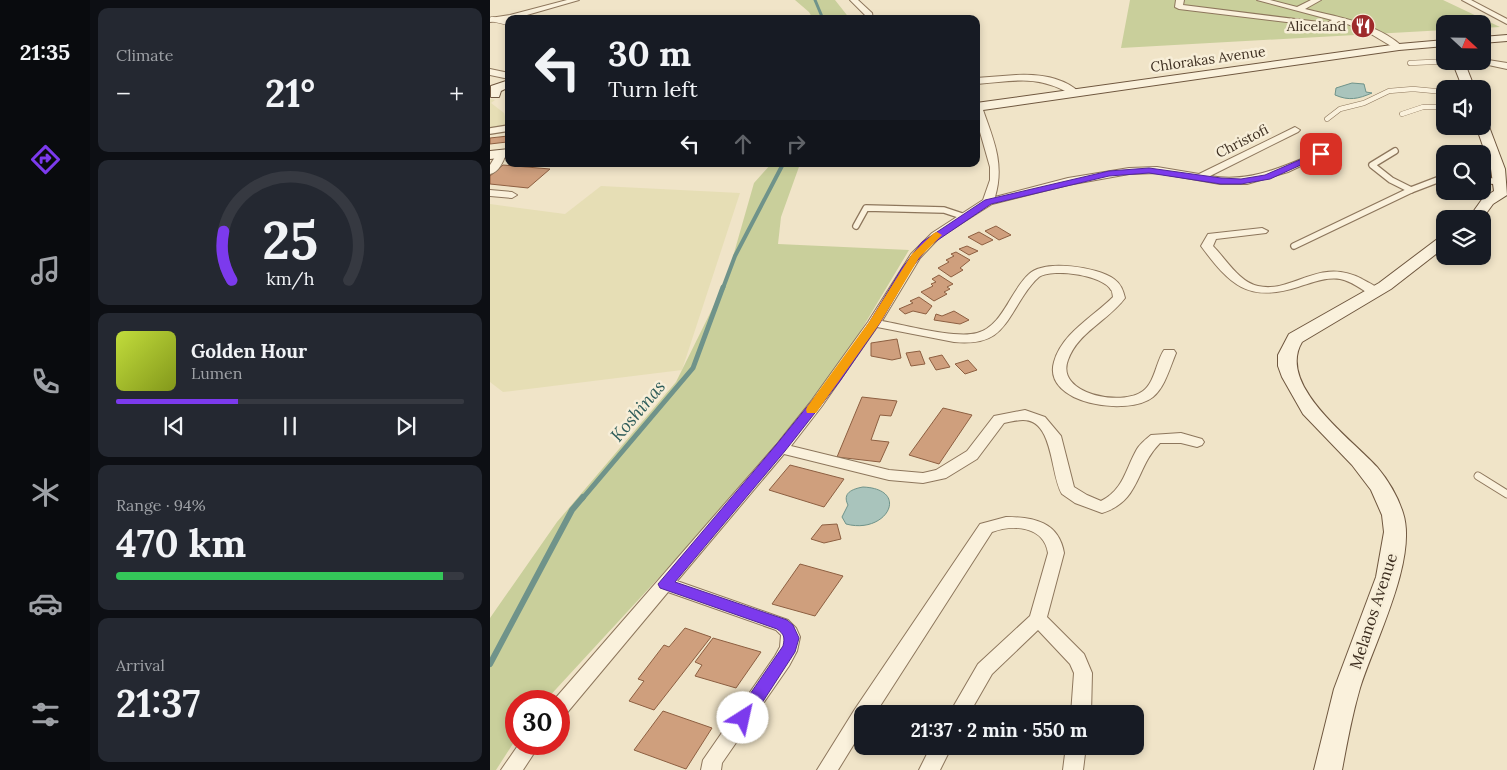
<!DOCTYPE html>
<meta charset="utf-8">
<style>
:root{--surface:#171b24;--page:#242831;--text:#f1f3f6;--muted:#9ea1a6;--line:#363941;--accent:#7c3aed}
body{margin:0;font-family:Lora,serif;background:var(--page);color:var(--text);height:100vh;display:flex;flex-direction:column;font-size:19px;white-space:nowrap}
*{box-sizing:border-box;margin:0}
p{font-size:16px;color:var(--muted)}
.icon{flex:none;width:28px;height:28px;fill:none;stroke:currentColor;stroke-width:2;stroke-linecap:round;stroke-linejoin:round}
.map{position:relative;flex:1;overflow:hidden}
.details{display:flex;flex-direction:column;gap:8px;padding:8px;background:#0d0f14;width:400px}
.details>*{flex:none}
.hud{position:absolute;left:15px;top:15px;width:475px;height:152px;border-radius:10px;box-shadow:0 2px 8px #0003;background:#171b24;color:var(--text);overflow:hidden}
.needle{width:32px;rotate:112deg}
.buttons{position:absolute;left:946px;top:15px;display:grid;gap:10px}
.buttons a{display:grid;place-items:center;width:55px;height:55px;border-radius:10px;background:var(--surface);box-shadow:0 2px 8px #0003;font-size:25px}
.speed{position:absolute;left:15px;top:690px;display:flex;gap:10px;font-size:25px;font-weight:700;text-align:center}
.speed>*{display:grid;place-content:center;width:65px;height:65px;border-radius:50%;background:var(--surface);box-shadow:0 2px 8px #0003;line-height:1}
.speed .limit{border:8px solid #d22;background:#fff;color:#111}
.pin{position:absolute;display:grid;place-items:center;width:42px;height:42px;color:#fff;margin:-21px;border-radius:10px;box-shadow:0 2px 8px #0006}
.me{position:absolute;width:55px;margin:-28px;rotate:35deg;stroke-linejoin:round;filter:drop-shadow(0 0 4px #0008)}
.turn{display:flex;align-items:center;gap:18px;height:105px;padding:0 20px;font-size:22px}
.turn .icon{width:65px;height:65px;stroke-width:2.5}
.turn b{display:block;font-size:35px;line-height:42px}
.lanes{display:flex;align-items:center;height:48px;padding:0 20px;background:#0003;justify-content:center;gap:25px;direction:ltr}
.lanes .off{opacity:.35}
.big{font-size:38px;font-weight:700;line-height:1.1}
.details .card{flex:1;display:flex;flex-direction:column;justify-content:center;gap:8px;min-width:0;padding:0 18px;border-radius:10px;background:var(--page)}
.details .dial{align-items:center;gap:0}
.dial svg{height:130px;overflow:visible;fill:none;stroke:var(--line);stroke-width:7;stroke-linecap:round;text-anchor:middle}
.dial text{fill:var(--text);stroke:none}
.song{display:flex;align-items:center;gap:15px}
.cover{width:60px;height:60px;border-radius:8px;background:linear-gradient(135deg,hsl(70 70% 55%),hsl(70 70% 35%))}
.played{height:5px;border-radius:2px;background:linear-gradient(90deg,var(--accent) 35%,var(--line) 35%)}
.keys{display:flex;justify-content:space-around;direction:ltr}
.heat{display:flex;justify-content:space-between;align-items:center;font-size:28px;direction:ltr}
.charge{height:8px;border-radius:4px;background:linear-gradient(90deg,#34c759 94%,var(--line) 0)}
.trip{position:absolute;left:364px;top:705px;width:290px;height:50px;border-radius:10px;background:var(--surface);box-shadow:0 2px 8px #0003;font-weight:700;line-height:50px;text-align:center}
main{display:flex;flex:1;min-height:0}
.menu{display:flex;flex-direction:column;width:90px;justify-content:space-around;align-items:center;background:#090b0e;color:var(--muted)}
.menu .icon{width:35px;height:35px}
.menu .current{color:var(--accent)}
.menu b{font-size:22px;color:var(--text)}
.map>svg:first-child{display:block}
.farmland{fill:#e6deb5}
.green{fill:#c9cf9b}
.water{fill:#a9c4bc;stroke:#6f938a}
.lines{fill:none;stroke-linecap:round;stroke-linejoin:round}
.stream-far3{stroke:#6f938a;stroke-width:3}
.stream-far2{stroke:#6f938a;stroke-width:4}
.stream-far1{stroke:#6f938a;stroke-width:5}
.stream{stroke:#6f938a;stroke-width:6}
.building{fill:#cf9f7d;stroke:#8d5f41}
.lane-far2-casing{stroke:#8d765c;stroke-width:5.5}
.lane-far1-casing{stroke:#8d765c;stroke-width:8}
.lane-casing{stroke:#8d765c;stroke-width:9}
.street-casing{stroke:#8d765c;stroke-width:2}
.secondary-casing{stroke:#6f573f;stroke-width:2}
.lane-far2{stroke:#faf1dc;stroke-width:4.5}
.lane-far1{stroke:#faf1dc;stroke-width:5.5}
.lane{stroke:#faf1dc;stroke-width:7}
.street{fill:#faf1dc;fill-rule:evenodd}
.secondary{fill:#faf1dc;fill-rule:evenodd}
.route{fill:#7c3aed;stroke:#51269a}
.slow{fill:#f59e0b}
.labels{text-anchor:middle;stroke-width:5;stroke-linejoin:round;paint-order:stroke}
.far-poi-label{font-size:14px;fill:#3d2e20;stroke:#f7eed8;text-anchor:end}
.far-street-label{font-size:14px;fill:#3d2e20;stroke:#f7eed8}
.street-label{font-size:16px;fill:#3d2e20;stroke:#f7eed8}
.water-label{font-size:18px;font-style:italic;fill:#2f5d5a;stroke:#f7eed8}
</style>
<main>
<nav class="menu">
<b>21:35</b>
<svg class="icon current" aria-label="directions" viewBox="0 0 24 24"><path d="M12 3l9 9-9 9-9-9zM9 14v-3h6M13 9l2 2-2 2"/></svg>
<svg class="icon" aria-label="music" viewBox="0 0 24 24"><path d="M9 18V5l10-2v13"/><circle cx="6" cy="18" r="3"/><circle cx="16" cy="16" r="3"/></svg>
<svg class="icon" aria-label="phone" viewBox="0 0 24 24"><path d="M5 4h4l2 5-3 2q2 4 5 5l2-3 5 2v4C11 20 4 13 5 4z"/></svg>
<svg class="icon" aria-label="climate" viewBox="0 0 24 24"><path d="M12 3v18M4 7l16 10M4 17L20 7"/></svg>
<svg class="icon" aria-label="car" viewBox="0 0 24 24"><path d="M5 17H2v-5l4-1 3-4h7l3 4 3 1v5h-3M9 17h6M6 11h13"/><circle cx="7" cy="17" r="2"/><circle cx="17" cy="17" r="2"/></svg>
<svg class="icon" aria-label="filters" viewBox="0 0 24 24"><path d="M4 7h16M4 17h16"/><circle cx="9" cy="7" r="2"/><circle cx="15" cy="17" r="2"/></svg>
</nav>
<section class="details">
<div class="card"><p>Climate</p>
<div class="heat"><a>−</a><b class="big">21°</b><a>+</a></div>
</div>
<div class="card dial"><svg viewBox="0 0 100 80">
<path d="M14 69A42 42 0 1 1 86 69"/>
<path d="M14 69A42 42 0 0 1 9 39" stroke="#7c3aed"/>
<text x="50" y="56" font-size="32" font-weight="700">25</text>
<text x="50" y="72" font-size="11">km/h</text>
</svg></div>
<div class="card">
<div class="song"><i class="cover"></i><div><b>Golden Hour</b><p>Lumen</p></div></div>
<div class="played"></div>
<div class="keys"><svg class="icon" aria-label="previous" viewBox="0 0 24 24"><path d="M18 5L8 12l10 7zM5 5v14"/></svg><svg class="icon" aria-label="pause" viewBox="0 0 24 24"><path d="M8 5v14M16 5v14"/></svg><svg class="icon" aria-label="next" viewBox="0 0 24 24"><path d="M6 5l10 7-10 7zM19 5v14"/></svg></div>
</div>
<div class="card"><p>Range · 94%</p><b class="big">470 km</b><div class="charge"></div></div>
<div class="card"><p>Arrival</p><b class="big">21:37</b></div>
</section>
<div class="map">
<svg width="1017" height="770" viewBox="0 0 1017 770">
<rect width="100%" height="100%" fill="#f0e4c8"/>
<g class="farmland">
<polygon points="0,99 5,100 1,103 14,113 17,125 0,128"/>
<polygon points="111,186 250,193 192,370 13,392 0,382 0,204 75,214"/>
</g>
<g class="green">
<polygon points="305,0 345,0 360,19 323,19 319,12"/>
<polygon points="640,0 953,0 1010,27 993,28 992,24 955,24 955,30 631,48"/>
<polygon points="281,164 310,164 291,217 288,244 419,250 343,377 186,559 55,701 26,701 26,739 6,770 0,770 0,618 67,522 186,382 236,281 264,183"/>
</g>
<g class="water">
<path d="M 862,83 L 874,84 L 876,92 L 882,93 C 868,99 859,101 845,95 L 846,88 Z"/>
<path d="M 373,487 C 421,489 397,535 356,524 L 352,517 L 358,505 C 352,493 362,489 373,487 Z"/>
</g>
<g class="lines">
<polyline class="stream-far3" points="325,0 333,19"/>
<polyline class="stream-far2" points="233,288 245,256 293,164"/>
<polyline class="stream-far1" points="92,499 203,368 233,287"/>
<polyline class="stream" points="0,664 82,510 93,497"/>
</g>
<g class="building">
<polygon points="18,136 17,142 0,144 0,138"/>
<polygon points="13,165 60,169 38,188 0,184 0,176"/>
<polygon points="506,226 521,235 509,240 495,231"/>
<polygon points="489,232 503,240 492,245 478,237"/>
<polygon points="477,246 488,251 479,255 469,249"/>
<polygon points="466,252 480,260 470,268 473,270 461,277 448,268 459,262 456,260 464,256 461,254"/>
<polygon points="449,275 463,284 457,287 460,289 454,292 457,294 444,301 431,292 443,286 441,284 446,282 442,279"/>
<polygon points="429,297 442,306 436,314 423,311 415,314 409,309 423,303 420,301"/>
<polygon points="464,311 479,320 470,324 444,320 446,314 452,316"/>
<polygon points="407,339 411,358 402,360 381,356 381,343"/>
<polygon points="430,351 435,364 421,366 416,353"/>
<polygon points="452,355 460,367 446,370 439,358"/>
<polygon points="478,360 487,370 475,374 465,364"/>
<polygon points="372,397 407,401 401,416 390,415 381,440 399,442 390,462 347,457"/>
<polygon points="453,408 482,415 449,464 419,455"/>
<polygon points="300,465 354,479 334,507 279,490"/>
<polygon points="347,524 351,539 334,543 321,539 332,525"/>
<polygon points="310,564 353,576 325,616 282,604"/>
<polygon points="195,628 221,637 164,710 139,701 154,681 148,679 174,645 179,647"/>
<polygon points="223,638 271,652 246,688 205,676 212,665 205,662"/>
<polygon points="173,711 222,728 196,769 144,750"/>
</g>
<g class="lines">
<g class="lane-far2-casing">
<g id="lane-far2">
<polyline points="2,19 19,23"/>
<polyline points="920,63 963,61"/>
<polyline points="912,114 933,107 955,107"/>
<polyline points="837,119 850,109 874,103 899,91 923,89 955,92"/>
</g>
</g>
<g class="lane-far1-casing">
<g id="lane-far1">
<polyline points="0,131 19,128"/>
<polyline points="905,151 882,165 901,180 921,190 955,177"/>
<polyline points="992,180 1011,182"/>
<polyline points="366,226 376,208 454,210 475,217"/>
<polyline points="804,246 921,190"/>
</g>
</g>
<g class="lane-casing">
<polyline id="lane" points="988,476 1017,494"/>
</g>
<g class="street-casing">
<g id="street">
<polygon points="77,0 89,0 23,19 0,22 0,18 20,15"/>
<polygon points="360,0 368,0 382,13 383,19 375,19 375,15"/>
<path d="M 686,0 L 694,0 L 693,5 L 837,23 L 842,20 L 767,0 L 780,0 L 807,7 L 821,0 L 831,0 L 815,9 C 848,17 887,23 913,47 L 906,49 L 876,31 L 849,21 L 838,27 L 689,9 L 685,7 Z"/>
<polygon points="972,0 981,0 1017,19 1017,24"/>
<polygon points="992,59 1017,63 1017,69 989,63 988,61 992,61"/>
<polygon points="0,69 19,73 19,79 0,75"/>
<path d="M 526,75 C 548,74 574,77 590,93 L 586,96 L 583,95 C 546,74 526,81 486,84 L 486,78 Z"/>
<path d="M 487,104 L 492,107 C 503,139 515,163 505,197 L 578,178 L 639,168 L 667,167 L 709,174 L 805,127 L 810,130 L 808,132 L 720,176 C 760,183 792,167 828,152 L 834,152 L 836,154 L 798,172 L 757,184 L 730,184 L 667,173 L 639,174 L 578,185 L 502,204 L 450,237 L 430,258 L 392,321 C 415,325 465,339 487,333 C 513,326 520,291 539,274 C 555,259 607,267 624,279 C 631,284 633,290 635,298 C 618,321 588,332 578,360 C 565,394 632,407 653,391 C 665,382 666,362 674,350 L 684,350 L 686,353 C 680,367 675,387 663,397 C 638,417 552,404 564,362 C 572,333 603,317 623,297 C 623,297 622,290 621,290 C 613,275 563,268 549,277 C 543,282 538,289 534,295 C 513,327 509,346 464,342 L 387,327 L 332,406 L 301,446 L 399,470 L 433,473 L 446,470 L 477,451 L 504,416 L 535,410 L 555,417 L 571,436 L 584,487 L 597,495 L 611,501 C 634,489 635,470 647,449 C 650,444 656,439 661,435 L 691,433 L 712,439 L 714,442 L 712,445 L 707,447 L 691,443 L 670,443 C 645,468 651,501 612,513 L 585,503 L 572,494 C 560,474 564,420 533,420 C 527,420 520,422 514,423 L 487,459 L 456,478 L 433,483 L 399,480 L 294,454 L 187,581 L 298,620 L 306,628 L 310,637 L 307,651 L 299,666 L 232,763 L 231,770 L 211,770 L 213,760 L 285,656 L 290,647 L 291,635 L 286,630 L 178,592 L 76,714 L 69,716 L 69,701 L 63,701 L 286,445 L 322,400 L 378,322 L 421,254 L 442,233 L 493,200 L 500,180 L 500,167 L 486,118 Z"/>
<path d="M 11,151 L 16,154 C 13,162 9,172 0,174 L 0,165 L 8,152 Z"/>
<polygon points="0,190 22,192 27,195 22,198 0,196"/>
<path d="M 772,228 L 778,231 L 776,233 L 726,239 L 723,246 C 736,259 749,282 768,286 C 803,294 829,256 872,279 C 879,283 887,286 891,292 L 885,296 L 881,295 C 871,289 861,281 850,279 C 835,277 821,283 808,287 C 758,303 740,285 711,246 L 718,234 Z"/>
<path d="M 516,517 C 544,517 569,522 574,553 L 557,617 L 594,654 L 602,673 L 601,714 L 581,714 L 584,673 L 580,664 L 548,630 L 502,674 L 479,714 L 459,714 L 488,664 L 540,616 L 558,553 C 554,526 523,524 502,532 L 385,714 L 372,714 L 372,731 L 348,770 L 327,770 L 365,709 L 490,524 Z"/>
<polygon points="29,744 50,744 33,770 11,770"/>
<polygon points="441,746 462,746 450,770 429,770"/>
<polygon points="576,746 596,746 593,770 573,770"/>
</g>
</g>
<g class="secondary-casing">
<g id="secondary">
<polygon points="1017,35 1017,41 992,43 992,37"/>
<polygon points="955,40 955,46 909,50 486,111 486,103 909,44"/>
<polygon points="962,61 974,61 985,89 973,89"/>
<polygon points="19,80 19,87 11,91 9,97 1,97 1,86"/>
<polygon points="992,120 998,124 1015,169 1017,195 1003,204 992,219 978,219 993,198 1004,191 1001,169 986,126 992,126"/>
<polygon points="19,149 19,157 0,159 0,151"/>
<path d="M 955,235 L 955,247 L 901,289 L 812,342 C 786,385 862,439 887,467 C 898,480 908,497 913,513 C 928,559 884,643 870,688 C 862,715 857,743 852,770 L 824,770 L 844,689 L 886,577 L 894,532 L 892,515 L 881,490 L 862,465 L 813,414 L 792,377 L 788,366 L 788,355 L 799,334 L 889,283 L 950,237 Z"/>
</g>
</g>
<use href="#lane-far2" class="lane-far2"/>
<use href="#lane-far1" class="lane-far1"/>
<use href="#lane" class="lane"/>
<use href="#street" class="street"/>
<use href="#secondary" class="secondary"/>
</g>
<path class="route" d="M 828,152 L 835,154 L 780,179 L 751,184 L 731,184 L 659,173 L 619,176 L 501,204 L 439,246 L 421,269 L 390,323 L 350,381 L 295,451 L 185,582 L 297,620 L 303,625 L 309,638 L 305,652 L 259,723 L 253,725 L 247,723 L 245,718 L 247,713 L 293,646 C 295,637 294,634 287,629 L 170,588 L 168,584 L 286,445 L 342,376 L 379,323 L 412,268 L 432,242 L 495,200 L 619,171 L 659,168 L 731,178 L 751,179 L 775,175 Z"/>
<polygon class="slow" points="447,232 452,235 429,258 390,323 326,413 317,413 316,410 317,407 379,322 422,254 444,233"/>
<defs>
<g id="restaurant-disc" transform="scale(1.25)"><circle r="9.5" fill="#9e2a2b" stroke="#f7eed8"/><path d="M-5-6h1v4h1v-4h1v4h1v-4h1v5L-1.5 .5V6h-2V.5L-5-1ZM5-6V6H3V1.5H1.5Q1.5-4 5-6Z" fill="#fff"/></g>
</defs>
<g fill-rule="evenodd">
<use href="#restaurant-disc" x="873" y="26"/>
</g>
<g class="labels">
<g class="far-poi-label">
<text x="856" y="31">Aliceland</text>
</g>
<g class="far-street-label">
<text transform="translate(718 59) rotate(-8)" y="5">Chlorakas Avenue</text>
<text transform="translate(752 141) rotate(-27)" y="5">Christofi</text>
</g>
<g class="street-label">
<text transform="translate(883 611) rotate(-72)" y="6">Melanos Avenue</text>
</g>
<g class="water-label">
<text transform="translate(148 411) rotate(-50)" y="6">Koshinas</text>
</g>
</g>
</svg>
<div class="buttons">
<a><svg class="needle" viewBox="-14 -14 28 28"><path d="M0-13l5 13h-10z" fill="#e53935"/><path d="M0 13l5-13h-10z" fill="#9ea1a6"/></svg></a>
<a><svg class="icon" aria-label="sound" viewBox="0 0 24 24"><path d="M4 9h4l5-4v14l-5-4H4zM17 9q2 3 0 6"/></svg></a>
<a><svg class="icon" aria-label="search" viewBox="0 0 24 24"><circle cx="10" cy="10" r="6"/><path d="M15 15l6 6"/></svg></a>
<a><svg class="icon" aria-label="layers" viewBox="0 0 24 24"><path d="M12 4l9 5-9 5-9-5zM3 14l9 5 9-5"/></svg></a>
</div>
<div class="speed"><div class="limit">30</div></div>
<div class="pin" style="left:831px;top:154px;background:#d93025"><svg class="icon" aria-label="arrive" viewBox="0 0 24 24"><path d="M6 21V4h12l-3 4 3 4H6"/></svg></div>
<svg class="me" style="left:253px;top:718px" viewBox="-20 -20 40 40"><circle r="19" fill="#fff"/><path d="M0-13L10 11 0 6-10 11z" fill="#7c3aed"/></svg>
<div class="trip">21:37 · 2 min · 550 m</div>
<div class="hud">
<div class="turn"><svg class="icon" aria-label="left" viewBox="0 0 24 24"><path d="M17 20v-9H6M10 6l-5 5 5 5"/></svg><div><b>30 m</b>Turn left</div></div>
<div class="lanes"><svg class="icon" aria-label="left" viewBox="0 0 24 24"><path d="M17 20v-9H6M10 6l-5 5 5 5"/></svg><svg class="icon off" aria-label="ahead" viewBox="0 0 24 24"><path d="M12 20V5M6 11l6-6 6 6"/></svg><svg class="icon off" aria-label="right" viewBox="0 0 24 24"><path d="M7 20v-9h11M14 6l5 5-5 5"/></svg></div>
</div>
</div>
</main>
